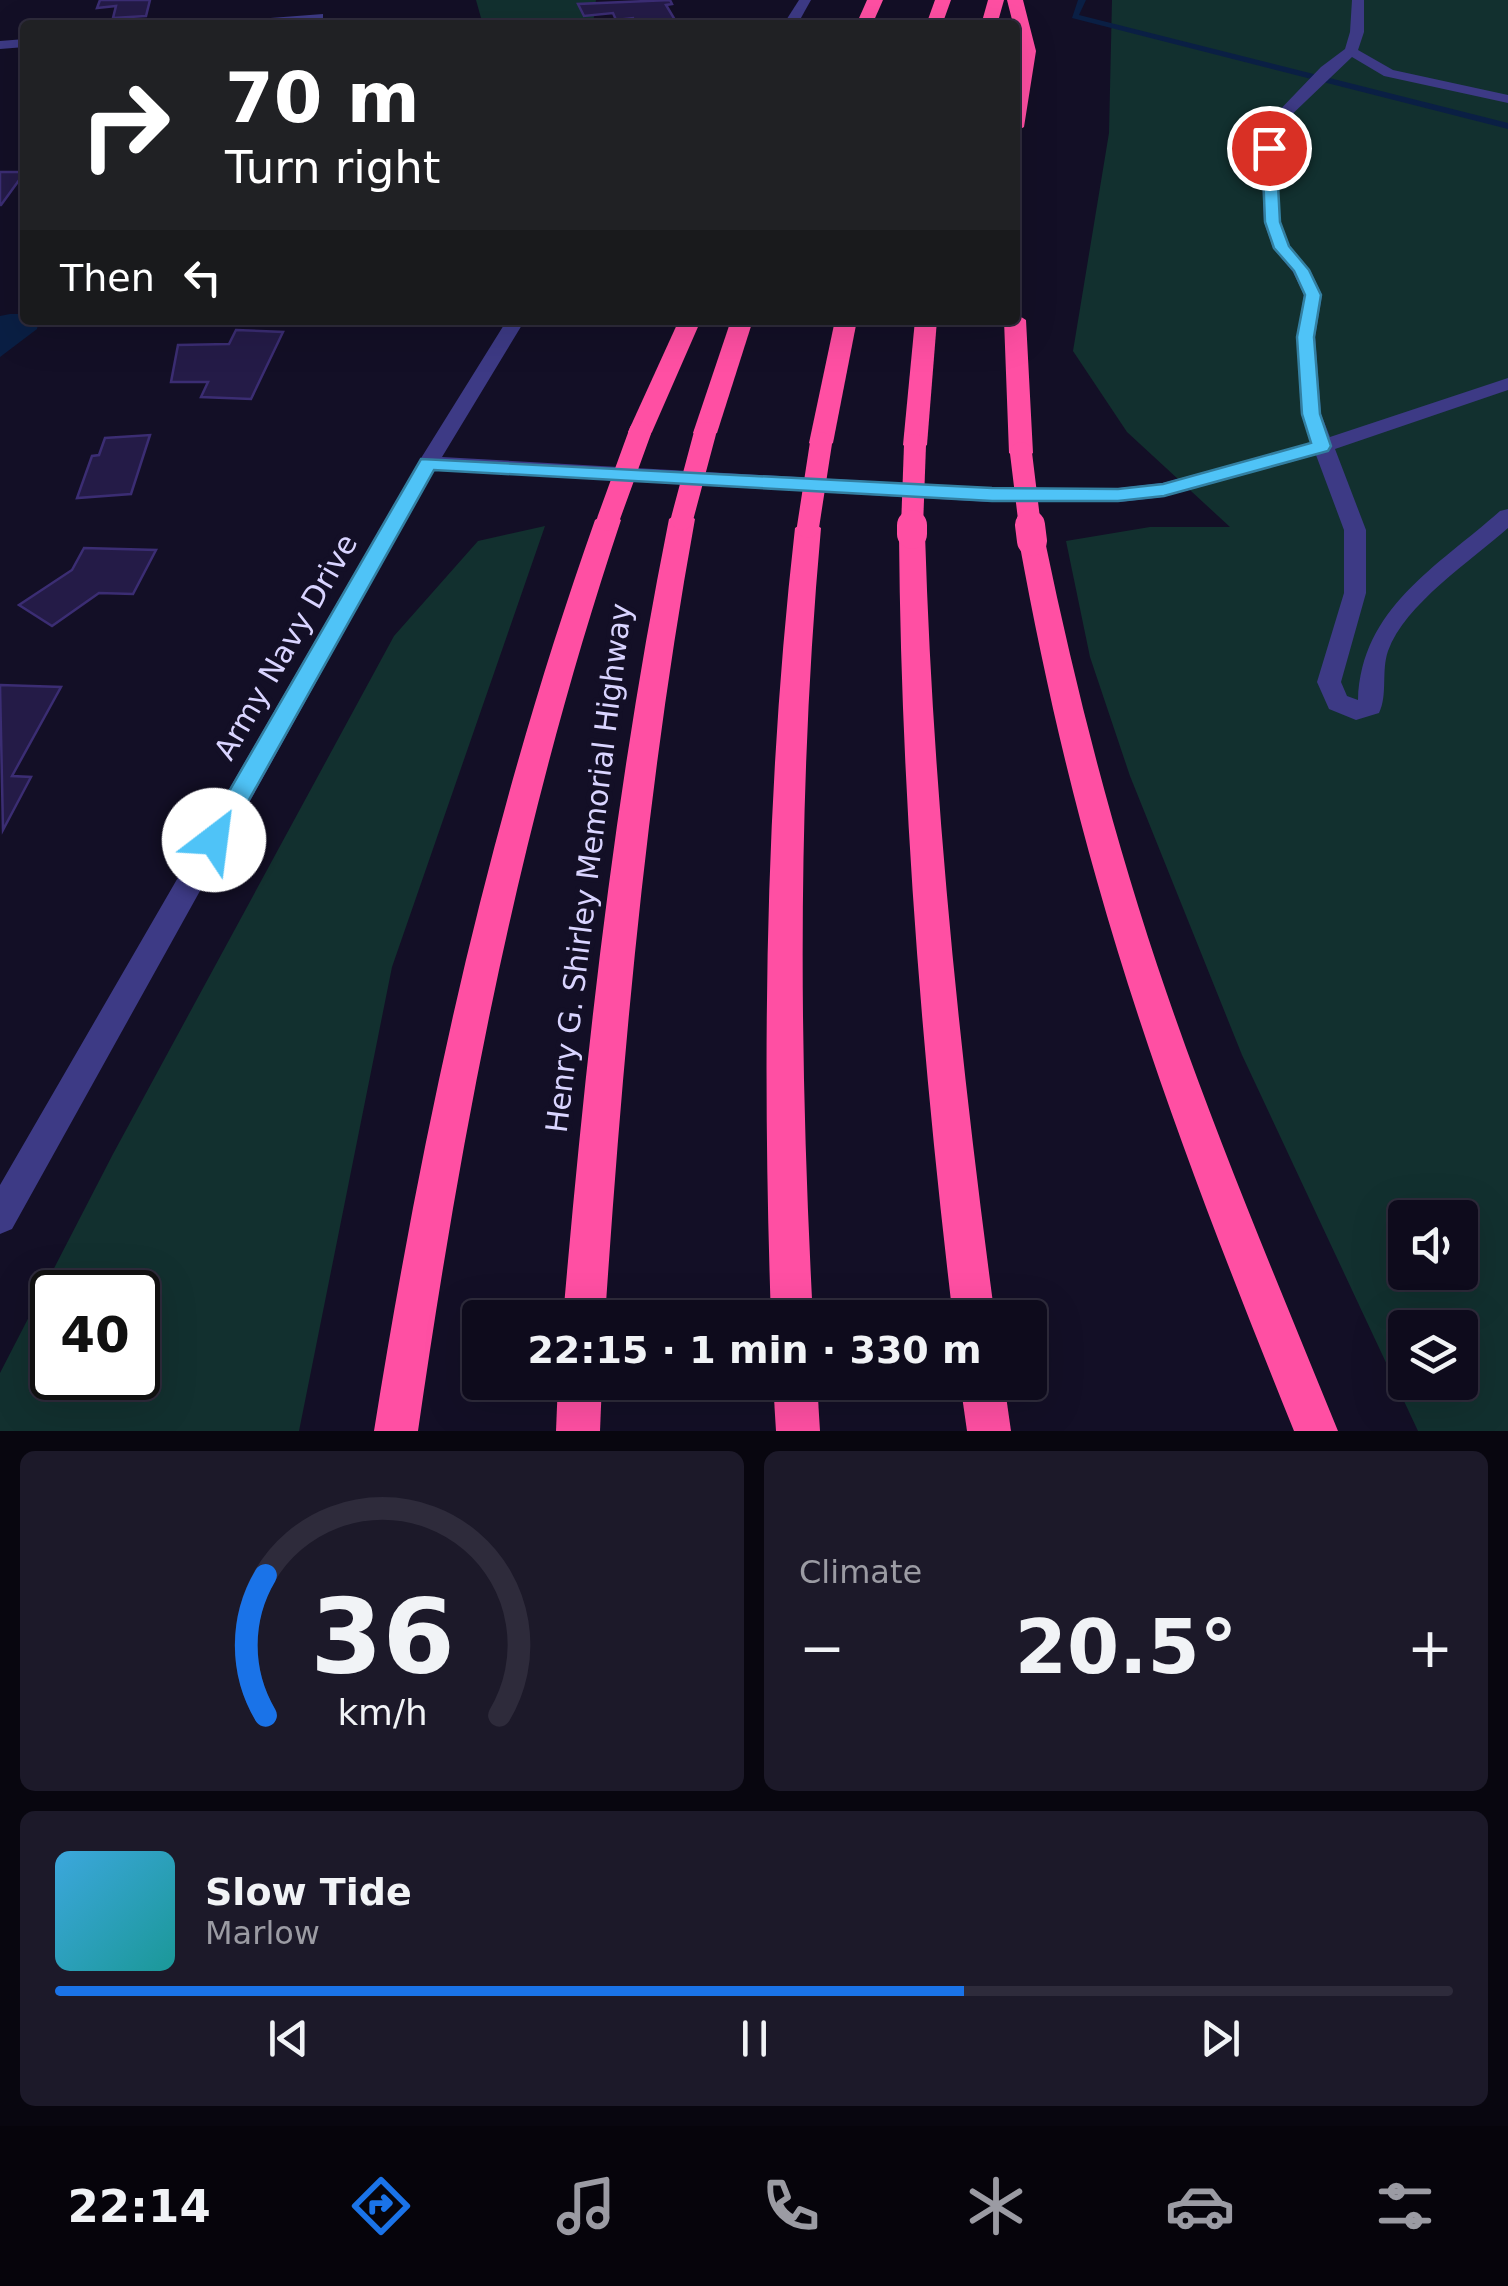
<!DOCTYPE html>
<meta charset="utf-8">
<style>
:root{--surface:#0e0b1c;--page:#1c1929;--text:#f1f3f6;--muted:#9b9ba3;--line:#2e2b3b;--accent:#1a73e8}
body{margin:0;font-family:"DejaVu Sans",sans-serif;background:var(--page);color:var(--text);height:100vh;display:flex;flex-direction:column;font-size:38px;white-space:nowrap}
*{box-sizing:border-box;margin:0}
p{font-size:32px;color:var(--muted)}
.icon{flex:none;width:55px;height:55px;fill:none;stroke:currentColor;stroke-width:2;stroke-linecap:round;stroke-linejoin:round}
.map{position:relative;height:1431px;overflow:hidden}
.drawer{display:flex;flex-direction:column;gap:20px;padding:20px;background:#08060f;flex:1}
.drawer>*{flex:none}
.guide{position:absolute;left:20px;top:20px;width:1000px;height:305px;border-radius:10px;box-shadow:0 10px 40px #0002,0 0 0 2px var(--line);background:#202124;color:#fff;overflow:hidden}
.controls{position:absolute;left:1388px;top:1200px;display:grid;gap:20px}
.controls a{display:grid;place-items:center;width:90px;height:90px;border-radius:10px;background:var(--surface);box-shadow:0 10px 40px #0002,0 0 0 2px var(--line);font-size:50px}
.speed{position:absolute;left:30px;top:1270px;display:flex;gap:20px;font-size:50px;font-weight:700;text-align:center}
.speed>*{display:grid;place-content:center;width:130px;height:130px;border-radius:50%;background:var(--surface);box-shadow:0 10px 40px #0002,0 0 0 2px var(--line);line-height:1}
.speed .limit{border:5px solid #111;border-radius:15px;background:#fff;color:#111}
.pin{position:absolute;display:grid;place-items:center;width:85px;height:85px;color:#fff;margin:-42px;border:5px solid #fff;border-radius:50%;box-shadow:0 2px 10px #0007}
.me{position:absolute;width:110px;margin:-55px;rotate:30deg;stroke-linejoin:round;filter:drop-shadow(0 0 8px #0008)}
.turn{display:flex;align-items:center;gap:35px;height:210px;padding:0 40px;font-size:45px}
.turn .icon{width:130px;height:130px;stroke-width:2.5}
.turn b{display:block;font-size:70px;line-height:85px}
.then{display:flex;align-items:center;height:95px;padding:0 40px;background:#0003;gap:20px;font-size:38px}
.big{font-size:75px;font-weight:600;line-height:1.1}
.drawer .widget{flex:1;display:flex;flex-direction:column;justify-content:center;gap:15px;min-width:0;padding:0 35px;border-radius:15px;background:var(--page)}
.drawer .dial{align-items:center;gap:0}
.dial svg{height:260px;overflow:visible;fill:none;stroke:var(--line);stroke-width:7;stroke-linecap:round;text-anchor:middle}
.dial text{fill:var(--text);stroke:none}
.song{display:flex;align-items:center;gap:30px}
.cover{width:120px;height:120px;border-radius:15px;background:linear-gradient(135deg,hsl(200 70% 55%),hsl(180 70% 35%))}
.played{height:10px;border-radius:5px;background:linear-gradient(90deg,var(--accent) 65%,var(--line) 65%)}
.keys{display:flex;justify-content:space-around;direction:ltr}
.heat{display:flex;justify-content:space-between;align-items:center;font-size:55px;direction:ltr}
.drawer .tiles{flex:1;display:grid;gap:20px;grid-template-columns:1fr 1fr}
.widget:last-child{grid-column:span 2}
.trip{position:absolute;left:462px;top:1300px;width:585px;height:100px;border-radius:10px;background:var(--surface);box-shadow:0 10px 40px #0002,0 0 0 2px var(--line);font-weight:600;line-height:100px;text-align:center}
.dock{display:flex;height:160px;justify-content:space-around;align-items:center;background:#06040b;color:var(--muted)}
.dock .icon{width:70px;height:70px}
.dock .active{color:var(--accent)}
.dock b{font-size:45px;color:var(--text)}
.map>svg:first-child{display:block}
.green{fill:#12302f;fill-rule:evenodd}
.water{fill:#0a1f44}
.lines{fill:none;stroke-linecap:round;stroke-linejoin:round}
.stream{fill:#0a1f44;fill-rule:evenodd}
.building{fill:#241b47;stroke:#3b2d73;stroke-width:2.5}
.minor{fill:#3d3a85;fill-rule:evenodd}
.highway{fill:#ff4fa3;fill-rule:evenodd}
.highway-bridge-far1{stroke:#ff4fa3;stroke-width:22}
.highway-bridge{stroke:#ff4fa3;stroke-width:30}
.route{fill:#4fc3f7;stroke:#337fa1;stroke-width:2.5}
.labels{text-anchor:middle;stroke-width:10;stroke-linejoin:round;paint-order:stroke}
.street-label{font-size:30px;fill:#d9d4ff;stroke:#130f26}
</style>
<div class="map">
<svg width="1508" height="1431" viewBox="0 0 1508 1431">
<rect width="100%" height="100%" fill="#130f26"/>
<g class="green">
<polygon points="476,0 596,0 593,25 483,25"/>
<path d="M 1112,0 L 1508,0 L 1508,1431 L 1418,1431 L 1242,1055 L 1130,776 L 1090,657 L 1066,541 L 1150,527 L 1230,527 L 1127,432 L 1073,351 L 1109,133 ZM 1405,1218 L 1460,1218 L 1460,1272 L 1405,1272 ZM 1405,1328 L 1460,1328 L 1460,1382 L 1405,1382 Z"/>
<path d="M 545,526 L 392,967 L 299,1431 L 0,1431 L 0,1373 L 113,1154 L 394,636 L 478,541 ZM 52,1292 L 138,1292 L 138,1378 L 52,1378 Z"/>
</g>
<polygon class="water" points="10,314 25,314 25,320 39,320 37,329 0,357 0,316"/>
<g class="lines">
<polygon class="stream" points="1078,0 1086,0 1079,15 1508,123 1508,129 1072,18"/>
</g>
<g class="building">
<polygon points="100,0 150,0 146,16 113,18 116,6 97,8"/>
<polygon points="670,0 672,4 666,5 678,25 619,25 635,23 633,18 616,20 613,13 584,16 578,4"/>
<polygon points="0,172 25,172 1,205 0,205"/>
<polygon points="236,330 283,332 251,399 201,397 208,382 171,382 178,345 229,344"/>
<polygon points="150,435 131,494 77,498 92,456 99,455 105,438"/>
<polygon points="84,548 156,550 133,594 99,593 52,626 19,605 72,570"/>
<polygon points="0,685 61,687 12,776 31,777 3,830"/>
</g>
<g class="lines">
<g class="minor">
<polygon points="799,0 811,0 797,25 783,25"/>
<path d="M 1352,0 L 1364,0 L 1364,32 L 1358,50 L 1393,70 L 1508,95 L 1508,103 L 1384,76 L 1352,57 L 1284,122 L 1277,148 L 1280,222 L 1289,247 L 1310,270 L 1322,295 L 1315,337 L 1321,414 L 1330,437 L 1508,378 L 1508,390 L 1335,449 L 1366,530 L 1366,593 L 1341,682 L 1347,696 L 1358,700 C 1361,608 1437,567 1500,511 L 1508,509 L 1508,528 C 1471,561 1405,604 1388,651 C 1381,671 1388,695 1379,713 L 1356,720 L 1329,709 L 1317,682 L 1344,593 L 1344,530 L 1316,455 L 1163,497 L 1119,502 L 991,502 L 434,470 L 12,1229 L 0,1234 L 0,1185 L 418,463 L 507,320 L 525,320 L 442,457 L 991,488 L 1119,488 L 1163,483 L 1312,443 L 1301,414 L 1297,337 L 1304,295 L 1293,272 L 1273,248 L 1264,222 L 1261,148 L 1272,118 L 1321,67 L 1345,49 L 1350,32 Z"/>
<polygon points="323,14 323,20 318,21 223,25 230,21"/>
<polygon points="25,39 25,47 0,49 0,41"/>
</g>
<g class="highway">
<polygon points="867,0 883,0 872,25 856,25"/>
<polygon points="935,0 951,0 942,25 926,25"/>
<polygon points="988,0 1004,0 997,25 981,25"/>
<polygon points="1007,0 1023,0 1036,51 1024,127 1015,132 1015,78 1020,51"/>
<polygon points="1015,313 1026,320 1033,453 1021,461 1009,453 1004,320 1015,320"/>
<polygon points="679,320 701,320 652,432 649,437 631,437 628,432"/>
<polygon points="731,320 753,320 717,433 705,440 693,433"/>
<polygon points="835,320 857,320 833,443 821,451 809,443"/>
<polygon points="915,320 937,320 927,445 915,453 903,445"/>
<path d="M 682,510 L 695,519 C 647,783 623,1050 605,1318 L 563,1318 C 586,1049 616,783 669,519 Z"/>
<path d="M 608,511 L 621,520 C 521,819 463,1119 418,1431 L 374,1431 C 424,1119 489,819 595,520 Z"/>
<path d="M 808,519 L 821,528 C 797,792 799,1053 813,1318 L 771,1318 C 762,1053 765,791 795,528 Z"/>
<path d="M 912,525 L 921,528 L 925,534 C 933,797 960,1057 995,1318 L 953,1318 C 922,1057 901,797 899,534 L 903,528 Z"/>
<path d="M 1032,532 L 1041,535 L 1045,541 C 1077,695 1116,846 1167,994 C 1218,1142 1279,1286 1338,1431 L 1294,1431 C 1221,1250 1150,1069 1097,881 C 1065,769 1040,656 1019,541 L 1023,535 Z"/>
<polygon points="558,1382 602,1382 600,1431 556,1431"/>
<polygon points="773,1382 817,1382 820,1431 776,1431"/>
<polygon points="960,1382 1004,1382 1011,1431 967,1431"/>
</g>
<g class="highway-bridge-far1">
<polyline points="1021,453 1030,527"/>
<polyline points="682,519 705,433"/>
<polyline points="608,520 640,432"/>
<polyline points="808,527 821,443"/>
<polyline points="912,527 915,445"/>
</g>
<g class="highway-bridge">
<polyline points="1030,525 1032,541"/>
<polyline points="912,534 912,525"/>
</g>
</g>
<polygon class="route" points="1269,143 1276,148 1280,222 1289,246 1309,270 1321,295 1314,337 1320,414 1331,446 1328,451 1164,496 1118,501 992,501 434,470 222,848 214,851 205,848 201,840 205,833 421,459 992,488 1118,489 1163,484 1311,443 1302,414 1297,337 1305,295 1294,271 1274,248 1265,222 1262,148"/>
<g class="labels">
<g class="street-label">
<text transform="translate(286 647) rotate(-60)" y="10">Army Navy Drive</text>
<text transform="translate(589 868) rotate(-83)" y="10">Henry G. Shirley Memorial Highway</text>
</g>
</g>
</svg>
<div class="controls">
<a><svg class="icon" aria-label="sound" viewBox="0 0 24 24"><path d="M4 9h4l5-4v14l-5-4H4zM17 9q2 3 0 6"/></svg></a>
<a><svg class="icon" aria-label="layers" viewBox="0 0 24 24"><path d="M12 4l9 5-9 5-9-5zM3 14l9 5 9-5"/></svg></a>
</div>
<div class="speed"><div class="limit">40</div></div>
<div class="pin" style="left:1269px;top:148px;background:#d93025"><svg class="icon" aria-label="arrive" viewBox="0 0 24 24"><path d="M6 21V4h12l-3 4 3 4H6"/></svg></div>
<svg class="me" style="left:214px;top:840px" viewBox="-20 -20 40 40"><circle r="19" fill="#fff"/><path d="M0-13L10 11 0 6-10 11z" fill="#4fc3f7"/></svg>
<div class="trip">22:15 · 1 min · 330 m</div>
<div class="guide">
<div class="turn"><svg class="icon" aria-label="right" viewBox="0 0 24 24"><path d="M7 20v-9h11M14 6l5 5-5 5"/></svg><div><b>70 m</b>Turn right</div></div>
<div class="then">Then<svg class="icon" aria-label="left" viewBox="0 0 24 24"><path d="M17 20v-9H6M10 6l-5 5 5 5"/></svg></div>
</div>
</div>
<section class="drawer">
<div class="tiles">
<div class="widget dial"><svg viewBox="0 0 100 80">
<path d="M14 69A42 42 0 1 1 86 69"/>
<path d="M14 69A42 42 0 0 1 14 26" stroke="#1a73e8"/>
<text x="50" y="56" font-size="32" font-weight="700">36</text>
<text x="50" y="72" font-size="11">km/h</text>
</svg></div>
<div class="widget"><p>Climate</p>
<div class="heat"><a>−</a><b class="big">20.5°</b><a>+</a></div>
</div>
<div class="widget">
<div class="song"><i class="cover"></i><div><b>Slow Tide</b><p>Marlow</p></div></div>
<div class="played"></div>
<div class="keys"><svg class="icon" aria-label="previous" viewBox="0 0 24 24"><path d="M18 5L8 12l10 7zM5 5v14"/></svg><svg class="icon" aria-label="pause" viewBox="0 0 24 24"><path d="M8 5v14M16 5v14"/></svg><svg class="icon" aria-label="next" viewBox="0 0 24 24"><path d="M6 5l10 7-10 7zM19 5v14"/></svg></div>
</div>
</div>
</section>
<nav class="dock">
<b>22:14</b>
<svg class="icon active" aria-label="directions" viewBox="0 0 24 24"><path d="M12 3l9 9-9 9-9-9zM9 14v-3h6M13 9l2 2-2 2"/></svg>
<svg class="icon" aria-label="music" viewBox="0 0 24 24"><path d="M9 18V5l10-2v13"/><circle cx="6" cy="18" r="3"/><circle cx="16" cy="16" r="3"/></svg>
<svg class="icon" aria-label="phone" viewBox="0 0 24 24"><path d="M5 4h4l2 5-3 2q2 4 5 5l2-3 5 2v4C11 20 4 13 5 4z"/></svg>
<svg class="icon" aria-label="climate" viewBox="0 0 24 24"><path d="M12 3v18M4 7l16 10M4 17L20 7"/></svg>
<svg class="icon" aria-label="car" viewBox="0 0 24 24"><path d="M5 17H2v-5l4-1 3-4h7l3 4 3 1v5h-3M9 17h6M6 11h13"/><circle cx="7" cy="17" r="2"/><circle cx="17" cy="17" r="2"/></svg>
<svg class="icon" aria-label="filters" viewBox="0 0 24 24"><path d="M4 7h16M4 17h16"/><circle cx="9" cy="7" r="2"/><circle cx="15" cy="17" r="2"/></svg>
</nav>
